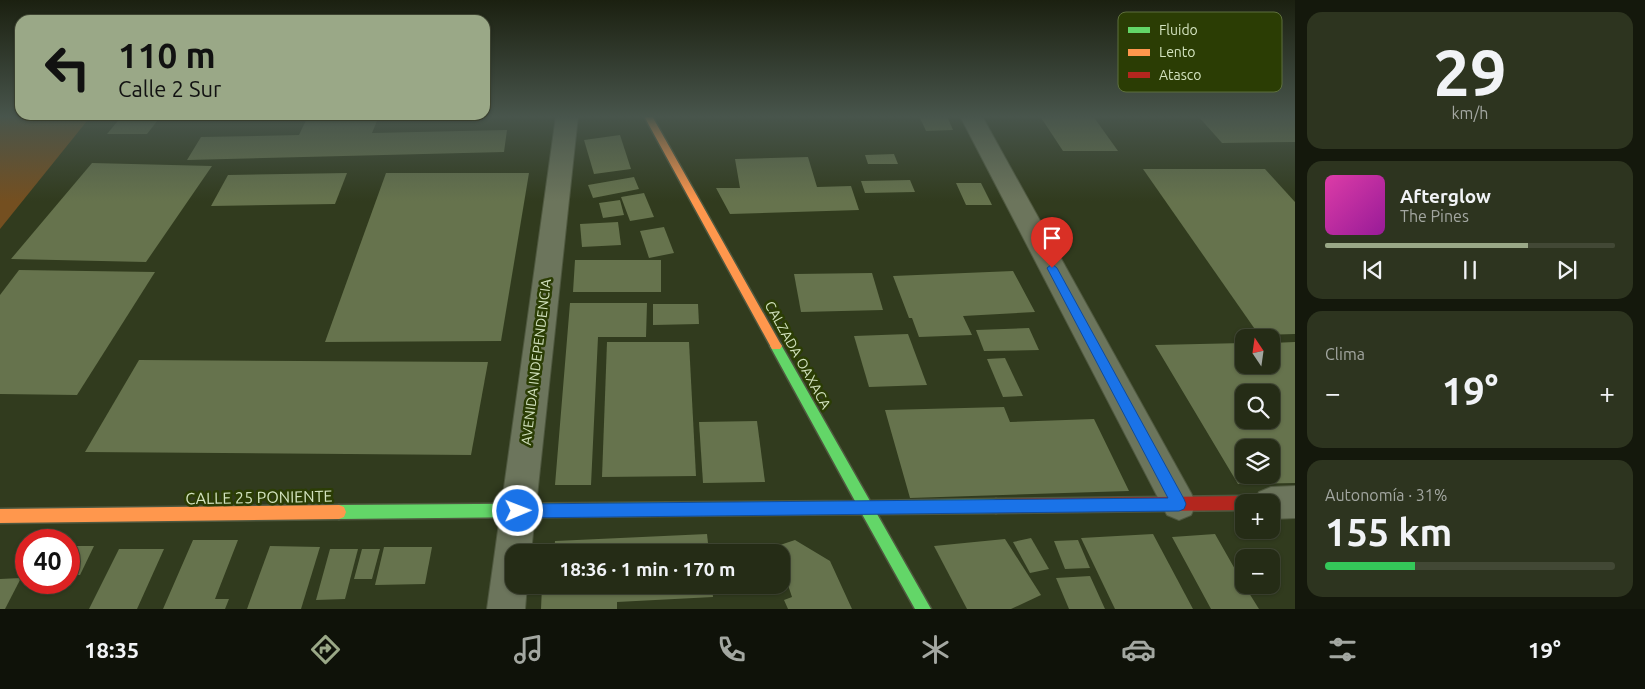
<!DOCTYPE html>
<html lang="es">
<meta charset="utf-8">
<style>
:root{--surface:#252c16;--page:#2d341f;--text:#f1f3f6;--muted:#a3a7a1;--line:#424835;--accent:#9aa887}
body{margin:0;font-family:Ubuntu,sans-serif;background:var(--page);color:var(--text);height:100vh;display:flex;flex-direction:column;font-size:19px;white-space:nowrap}
*{box-sizing:border-box;margin:0}
p{font-size:16px;color:var(--muted)}
.icon{flex:none;width:28px;height:28px;fill:none;stroke:currentColor;stroke-width:2;stroke-linecap:round;stroke-linejoin:round}
.map{position:relative;flex:1;overflow:hidden}
.sheet{display:flex;flex-direction:column;gap:12px;padding:12px;background:#14180c;width:350px}
.sheet>*{flex:none}
.hud{position:absolute;left:15px;top:15px;width:475px;height:105px;border-radius:15px;box-shadow:0 1px 4px #0004,0 0 0 1px var(--line);background:#9aa887;color:#111;overflow:hidden}
.needle{width:32px;rotate:347deg}
.fabs{position:absolute;left:1235px;top:329px;display:grid;gap:10px}
.fabs a{display:grid;place-items:center;width:45px;height:45px;border-radius:10px;background:var(--surface);box-shadow:0 1px 4px #0004,0 0 0 1px var(--line);font-size:25px}
.speed{position:absolute;left:15px;top:529px;display:flex;gap:10px;font-size:25px;font-weight:700;text-align:center}
.speed>*{display:grid;place-content:center;width:65px;height:65px;border-radius:50%;background:var(--surface);box-shadow:0 1px 4px #0004,0 0 0 1px var(--line);line-height:1}
.speed .limit{border:8px solid #d22;background:#fff;color:#111}
.pin{position:absolute;display:grid;place-items:center;width:42px;height:42px;color:#fff;margin:-51px -21px;border-radius:50% 50% 50% 0;rotate:-45deg;box-shadow:0 0 5px #0007}
.pin .icon{rotate:45deg}
.me{position:absolute;width:55px;margin:-28px;rotate:89deg;stroke-linejoin:round;filter:drop-shadow(0 0 4px #0008)}
.turn{display:flex;align-items:center;gap:18px;height:105px;padding:0 20px;font-size:22px}
.turn .icon{width:65px;height:65px;stroke-width:2.5}
.turn b{display:block;font-size:35px;line-height:42px}
.big{font-size:38px;font-weight:700;line-height:1.1}
.sheet .tile{flex:1;display:flex;flex-direction:column;justify-content:center;gap:8px;min-width:0;padding:0 18px;border-radius:15px;background:var(--page)}
.sheet .dial{align-items:center;gap:0}
.dial b{font-size:65px;line-height:1}
.song{display:flex;align-items:center;gap:15px}
.cover{width:60px;height:60px;border-radius:8px;background:linear-gradient(135deg,hsl(320 70% 55%),hsl(300 70% 35%))}
.played{height:5px;border-radius:2px;background:linear-gradient(90deg,var(--accent) 70%,var(--line) 70%)}
.keys{display:flex;justify-content:space-around;direction:ltr}
.heat{display:flex;justify-content:space-between;align-items:center;font-size:28px;direction:ltr}
.charge{height:8px;border-radius:4px;background:linear-gradient(90deg,#34c759 31%,var(--line) 0)}
.trip{position:absolute;left:505px;top:544px;width:285px;height:50px;border-radius:15px;background:var(--surface);box-shadow:0 1px 4px #0004,0 0 0 1px var(--line);font-weight:700;line-height:50px;text-align:center}
.menu{display:flex;height:80px;justify-content:space-around;align-items:center;background:#0f1209;color:var(--muted)}
.menu .icon{width:35px;height:35px}
.menu .selected{color:var(--accent)}
.menu b{font-size:22px;color:var(--text)}
main{display:flex;flex:1;min-height:0}
.map>svg:first-child{display:block}
.green{fill:#744f20}
.building{fill:#66734d;fill-rule:evenodd}
.lines{fill:none;stroke-linecap:round;stroke-linejoin:round}
.street-casing{stroke:#4f583f;stroke-width:2}
.fast-casing{stroke:#4f583f;stroke-width:3}
.slow-casing{stroke:#4f583f;stroke-width:3}
.jam-casing{stroke:#4f583f;stroke-width:3}
.street{fill:#6c755c;fill-rule:evenodd}
.fast{fill:#63d668;fill-rule:evenodd}
.slow{fill:#ff974d;fill-rule:evenodd}
.jam{fill:#b3261e;fill-rule:evenodd}
.route{fill:#1a73e8;stroke:#114b97}
.labels{text-anchor:middle;stroke-width:5;stroke-linejoin:round;paint-order:stroke}
.street-label{font-size:14px;fill:#d3e3bf;stroke:#2b3d04}
.near-street-label{font-size:16px;fill:#d3e3bf;stroke:#2b3d04}
.key{fill:#2b3d04;stroke:#5d6f3c;stroke-width:1}
.key-label{font-size:14px;fill:#d3e3bf}
</style>
<main>
<div class="map">
<svg width="1295" height="609" viewBox="0 0 1295 609">
<rect width="100%" height="100%" fill="#313b1e"/>
<polygon class="green" points="0,116 91,116 0,229"/>
<g class="building">
<polygon points="122,116 161,116 147,134 107,134"/>
<polygon points="308,116 379,116 372,133 507,130 504,152 187,160 201,137 299,135"/>
<polygon points="919,116 947,116 953,130 926,131"/>
<polygon points="1040,116 1093,116 1118,151 1063,151"/>
<polygon points="1198,116 1295,116 1295,142 1222,143"/>
<polygon points="620,135 631,169 594,174 584,140"/>
<polygon points="894,154 898,164 868,164 865,155"/>
<polygon points="808,157 817,187 851,186 859,210 730,214 716,188 740,188 735,159"/>
<polygon points="92,163 212,166 146,262 11,259"/>
<polygon points="1143,169 1265,169 1295,202 1295,334 1259,335"/>
<polygon points="347,173 335,204 211,206 228,175"/>
<polygon points="386,173 529,173 501,341 325,342"/>
<polygon points="634,177 639,189 593,198 588,185"/>
<polygon points="910,180 915,192 865,193 861,181"/>
<polygon points="956,183 981,183 992,205 966,205"/>
<polygon points="644,193 654,217 630,221 621,197"/>
<polygon points="620,200 624,215 603,218 599,203"/>
<polygon points="618,222 621,245 582,247 580,224"/>
<polygon points="664,227 674,253 649,258 640,231"/>
<polygon points="575,260 661,260 661,292 573,292"/>
<polygon points="19,270 155,272 77,395 0,394 0,295"/>
<polygon points="1013,271 1035,312 963,316 972,335 919,337 912,318 909,318 893,276"/>
<polygon points="872,273 883,310 801,312 794,274"/>
<polygon points="570,303 647,303 646,337 598,337 591,485 555,485"/>
<polygon points="653,304 698,304 699,324 653,325"/>
<polygon points="1029,328 1039,350 984,351 976,330"/>
<polygon points="908,334 927,385 869,387 854,336"/>
<polygon points="607,342 689,342 696,476 602,477"/>
<path d="M 1295,342 L 1295,483 L 1238,484 L 1155,345 L 1244,343 L 1244,365 L 1271,365 L 1271,343 ZM 1244,392 L 1271,392 L 1271,420 L 1244,420 ZM 1244,448 L 1271,448 L 1271,475 L 1244,475 Z"/>
<polygon points="1005,358 1023,396 1003,397 987,359"/>
<polygon points="139,360 488,362 471,455 85,452"/>
<polygon points="1004,407 1010,422 1094,419 1129,491 910,498 885,410"/>
<polygon points="757,421 765,482 703,483 699,422"/>
<polygon points="707,534 709,552 554,552 555,541"/>
<polygon points="1153,534 1193,609 1115,609 1081,538"/>
<polygon points="1215,534 1244,585 1259,609 1211,609 1172,537"/>
<polygon points="1031,538 1049,569 1030,573 1013,542"/>
<polygon points="1005,539 1041,595 1011,609 967,609 934,546"/>
<polygon points="193,540 238,540 215,599 229,599 225,609 163,609"/>
<polygon points="795,540 830,561 852,609 788,609 784,600 792,597 787,582 781,584 781,552 766,552 765,550"/>
<polygon points="1078,540 1090,568 1065,569 1054,541"/>
<polygon points="69,546 94,546 80,575 69,575"/>
<polygon points="270,546 320,547 301,609 247,609"/>
<polygon points="384,547 432,547 425,584 375,585"/>
<polygon points="119,549 164,549 137,609 89,609"/>
<polygon points="330,549 358,549 345,599 316,600"/>
<polygon points="362,549 380,549 372,579 354,579"/>
<polygon points="1090,576 1105,609 1069,609 1056,578"/>
<polygon points="21,578 5,609 0,609 0,579"/>
<polygon points="35,582 52,582 50,587 32,588"/>
<polygon points="550,585 712,585 713,597 617,602 617,609 541,609 542,586"/>
</g>
<g class="lines">
<g class="street-casing">
<g id="street">
<polygon points="556,116 578,116 531,552 514,552 514,585 527,585 525,609 487,609"/>
<polygon points="960,116 982,116 1191,493 1196,504 1191,515 1179,520 1167,515"/>
<polygon points="1295,486 1295,518 1271,519 1271,502 1254,502 1259,492 1271,487"/>
</g>
</g>
<g class="fast-casing">
<polygon id="fast" points="776,341 780,343 870,501 996,499 1001,501 1003,506 1001,511 996,513 877,514 931,609 915,609 862,514 339,519 334,517 332,512 334,507 339,505 855,501 770,346 772,343"/>
</g>
<g class="slow-casing">
<g id="slow">
<polygon points="644,116 652,116 780,343 782,346 780,349 772,349"/>
<polygon points="339,505 344,507 346,512 344,517 339,519 0,523 0,509"/>
</g>
</g>
<g class="jam-casing">
<polygon id="jam" points="1244,496 1249,498 1251,502 1244,502 1244,510 996,513 991,511 989,506 991,501 996,499"/>
</g>
<use href="#street" class="street"/>
<use href="#fast" class="fast"/>
<use href="#slow" class="slow"/>
<use href="#jam" class="jam"/>
</g>
<linearGradient id="sky" x2="0" y2="1"><stop stop-color="#1b2010"/><stop offset="0.58" stop-color="#48554c"/><stop offset="1" stop-color="#48554c" stop-opacity="0"/></linearGradient>
<rect width="1295" height="201" fill="url(#sky)"/>
<polygon class="route" points="1052,264 1057,268 1184,499 1186,504 1184,509 1179,511 518,518 513,516 511,511 513,506 518,504 1168,498 1047,268"/>
<g class="labels">
<g class="street-label">
<text transform="translate(798 355) rotate(61)" y="5">CALZADA OAXACA</text>
<text transform="translate(536 362) rotate(-83)" y="5">AVENIDA INDEPENDENCIA</text>
</g>
<g class="near-street-label">
<text transform="translate(259 497) rotate(-1)" y="6">CALLE 25 PONIENTE</text>
</g>
</g>
<rect x="1118" y="12" width="164" height="80" rx="8" class="key"/>
<rect x="1128" y="27" width="22" height="6" fill="#63d668"/>
<rect x="1128" y="49" width="22" height="7" fill="#ff974d"/>
<rect x="1128" y="72" width="22" height="6" fill="#b3261e"/>
<g class="key-label">
<text x="1159" y="35">Fluido</text>
<text x="1159" y="57">Lento</text>
<text x="1159" y="80">Atasco</text>
</g>
</svg>
<div class="fabs">
<a><svg class="needle" viewBox="-14 -14 28 28"><path d="M0-13l5 13h-10z" fill="#e53935"/><path d="M0 13l5-13h-10z" fill="#a3a7a1"/></svg></a>
<a><svg class="icon" aria-label="search" viewBox="0 0 24 24"><circle cx="10" cy="10" r="6"/><path d="M15 15l6 6"/></svg></a>
<a><svg class="icon" aria-label="layers" viewBox="0 0 24 24"><path d="M12 4l9 5-9 5-9-5zM3 14l9 5 9-5"/></svg></a>
<a>+</a>
<a>−</a>
</div>
<div class="speed"><div class="limit">40</div></div>
<div class="pin" style="left:1052px;top:268px;background:#d93025"><svg class="icon" aria-label="arrive" viewBox="0 0 24 24"><path d="M6 21V4h12l-3 4 3 4H6"/></svg></div>
<svg class="me" style="left:518px;top:511px" viewBox="-20 -20 40 40"><circle r="17" fill="#1a73e8" stroke="#fff" stroke-width="3"/><path d="M0-11L8 9 0 5-8 9z" fill="#fff"/></svg>
<div class="trip">18:36 · 1 min · 170 m</div>
<div class="hud">
<div class="turn"><svg class="icon" aria-label="left" viewBox="0 0 24 24"><path d="M17 20v-9H6M10 6l-5 5 5 5"/></svg><div><b>110 m</b>Calle 2 Sur</div></div>
</div>
</div>
<section class="sheet">
<div class="tile dial"><b>29</b><p>km/h</p></div>
<div class="tile">
<div class="song"><i class="cover"></i><div><b>Afterglow</b><p>The Pines</p></div></div>
<div class="played"></div>
<div class="keys"><svg class="icon" aria-label="previous" viewBox="0 0 24 24"><path d="M18 5L8 12l10 7zM5 5v14"/></svg><svg class="icon" aria-label="pause" viewBox="0 0 24 24"><path d="M8 5v14M16 5v14"/></svg><svg class="icon" aria-label="next" viewBox="0 0 24 24"><path d="M6 5l10 7-10 7zM19 5v14"/></svg></div>
</div>
<div class="tile"><p>Clima</p>
<div class="heat"><a>−</a><b class="big">19°</b><a>+</a></div>
</div>
<div class="tile"><p>Autonomía · 31%</p><b class="big">155 km</b><div class="charge"></div></div>
</section>
</main>
<nav class="menu">
<b>18:35</b>
<svg class="icon selected" aria-label="directions" viewBox="0 0 24 24"><path d="M12 3l9 9-9 9-9-9zM9 14v-3h6M13 9l2 2-2 2"/></svg>
<svg class="icon" aria-label="music" viewBox="0 0 24 24"><path d="M9 18V5l10-2v13"/><circle cx="6" cy="18" r="3"/><circle cx="16" cy="16" r="3"/></svg>
<svg class="icon" aria-label="phone" viewBox="0 0 24 24"><path d="M5 4h4l2 5-3 2q2 4 5 5l2-3 5 2v4C11 20 4 13 5 4z"/></svg>
<svg class="icon" aria-label="climate" viewBox="0 0 24 24"><path d="M12 3v18M4 7l16 10M4 17L20 7"/></svg>
<svg class="icon" aria-label="car" viewBox="0 0 24 24"><path d="M5 17H2v-5l4-1 3-4h7l3 4 3 1v5h-3M9 17h6M6 11h13"/><circle cx="7" cy="17" r="2"/><circle cx="17" cy="17" r="2"/></svg>
<svg class="icon" aria-label="filters" viewBox="0 0 24 24"><path d="M4 7h16M4 17h16"/><circle cx="9" cy="7" r="2"/><circle cx="15" cy="17" r="2"/></svg>
<b>19°</b>
</nav>
